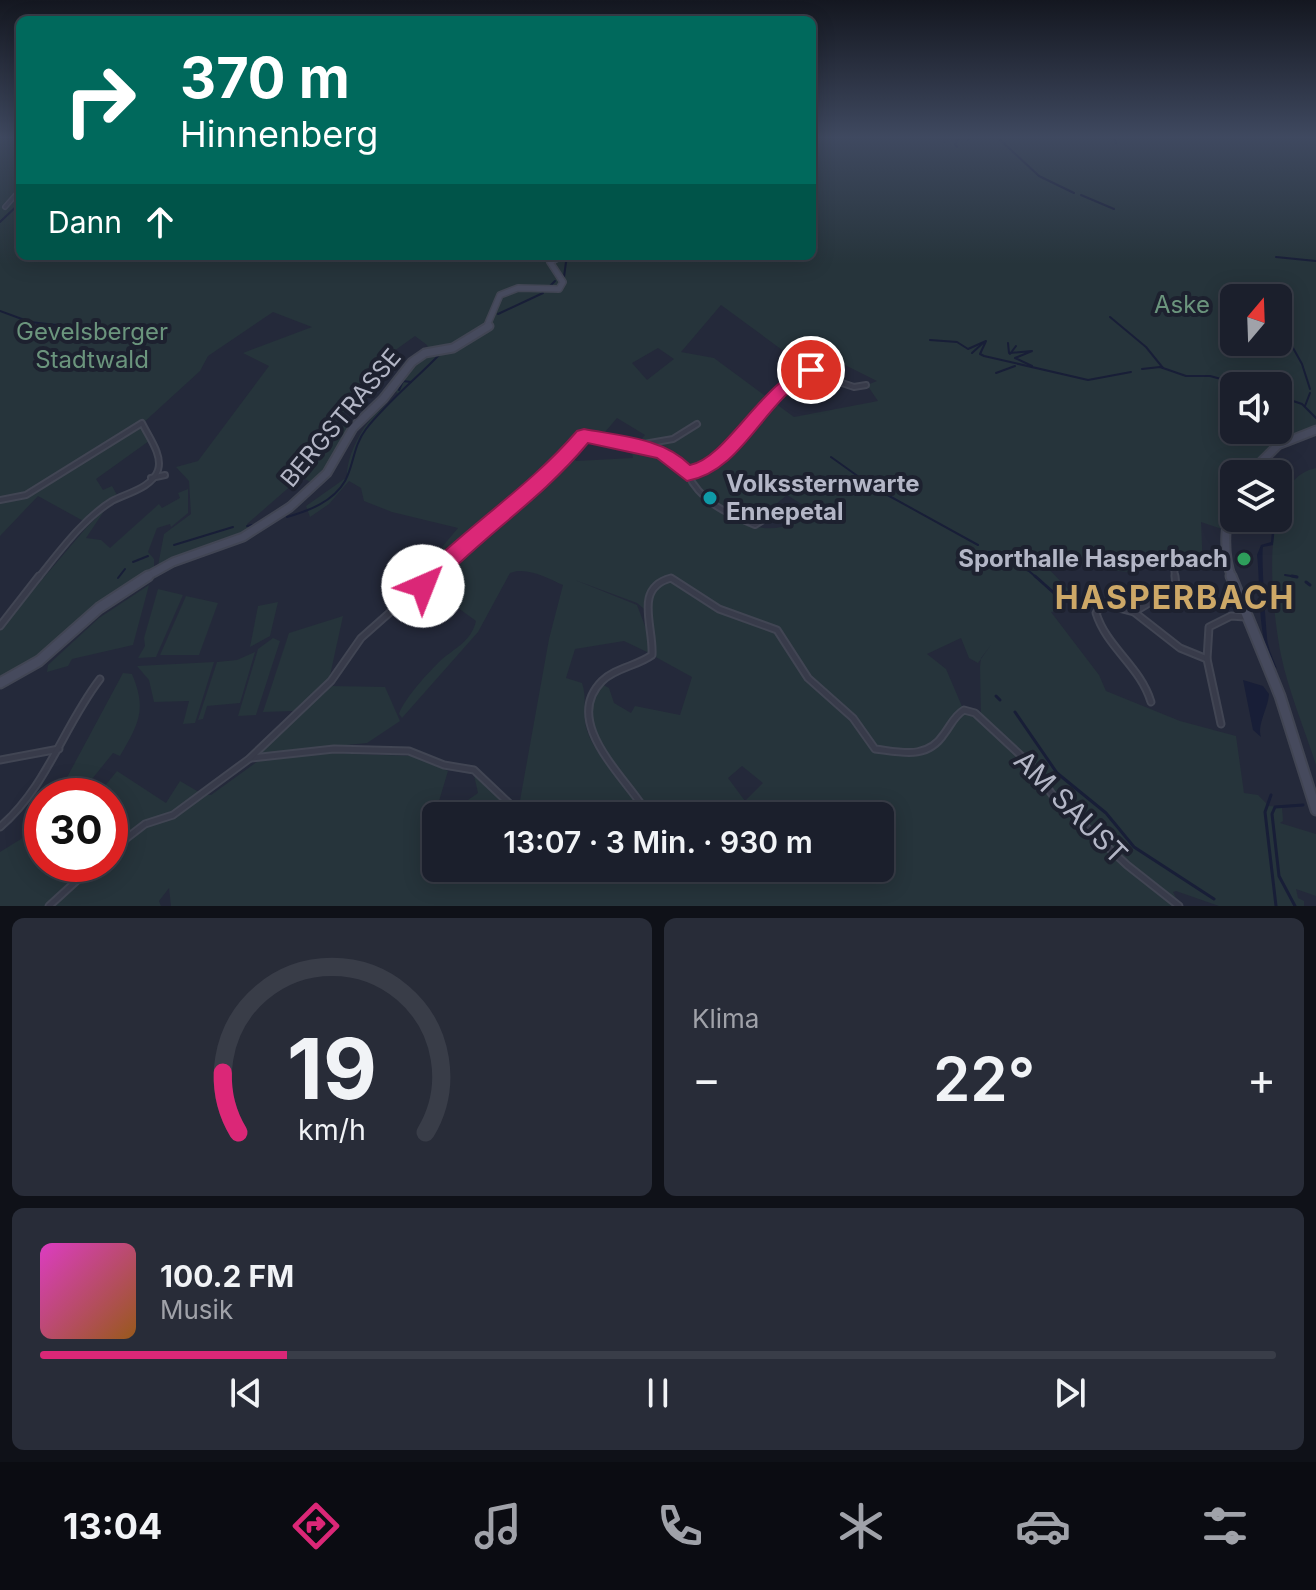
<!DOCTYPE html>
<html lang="de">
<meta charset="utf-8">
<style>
:root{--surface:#1b1f2c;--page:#282c38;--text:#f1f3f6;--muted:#a0a2a9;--line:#393d48;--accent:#db2777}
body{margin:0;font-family:Inter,sans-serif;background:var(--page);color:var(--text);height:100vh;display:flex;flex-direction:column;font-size:30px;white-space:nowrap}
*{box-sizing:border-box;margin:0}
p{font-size:26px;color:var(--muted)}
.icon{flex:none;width:44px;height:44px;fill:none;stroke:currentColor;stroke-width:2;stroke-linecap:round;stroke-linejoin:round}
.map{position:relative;height:906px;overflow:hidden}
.sheet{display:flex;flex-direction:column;gap:12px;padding:12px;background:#0f1118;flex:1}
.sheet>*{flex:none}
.guide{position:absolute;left:16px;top:16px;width:800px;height:244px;border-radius:12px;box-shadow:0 4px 20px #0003,0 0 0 2px var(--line);background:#00695c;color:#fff;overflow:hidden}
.needle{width:52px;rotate:19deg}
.buttons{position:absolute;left:1220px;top:284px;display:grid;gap:16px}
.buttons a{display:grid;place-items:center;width:72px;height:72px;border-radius:12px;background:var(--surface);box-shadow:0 4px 20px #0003,0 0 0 2px var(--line);font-size:40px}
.speed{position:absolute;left:24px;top:778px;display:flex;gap:16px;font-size:40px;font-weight:700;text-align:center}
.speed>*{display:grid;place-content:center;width:104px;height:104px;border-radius:50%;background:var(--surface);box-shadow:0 4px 20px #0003,0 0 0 2px var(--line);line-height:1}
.speed .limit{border:12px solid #d22;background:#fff;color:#111}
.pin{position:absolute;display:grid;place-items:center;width:68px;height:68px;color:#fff;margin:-34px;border:4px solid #fff;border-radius:50%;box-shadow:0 2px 8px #0007}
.me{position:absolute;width:88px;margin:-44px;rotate:44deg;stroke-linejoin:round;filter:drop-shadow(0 0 6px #0008)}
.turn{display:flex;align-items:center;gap:28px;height:168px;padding:0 32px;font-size:36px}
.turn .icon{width:104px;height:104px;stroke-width:2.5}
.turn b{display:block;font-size:56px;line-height:68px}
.then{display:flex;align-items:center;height:76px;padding:0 32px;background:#0003;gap:16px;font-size:30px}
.big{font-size:60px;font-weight:600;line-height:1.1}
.sheet .widget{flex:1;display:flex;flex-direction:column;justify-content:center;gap:12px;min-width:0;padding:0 28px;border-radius:12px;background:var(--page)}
.sheet .dial{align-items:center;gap:0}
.dial svg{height:208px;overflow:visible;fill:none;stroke:var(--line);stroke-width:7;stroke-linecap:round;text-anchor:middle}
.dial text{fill:var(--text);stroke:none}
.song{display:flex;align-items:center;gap:24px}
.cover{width:96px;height:96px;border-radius:12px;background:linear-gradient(135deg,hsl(310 70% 55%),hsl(30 70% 35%))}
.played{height:8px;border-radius:4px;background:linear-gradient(90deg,var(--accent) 20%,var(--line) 20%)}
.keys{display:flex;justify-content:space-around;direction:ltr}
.heat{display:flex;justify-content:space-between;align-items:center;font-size:44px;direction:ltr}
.sheet .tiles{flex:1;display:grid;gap:12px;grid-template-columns:1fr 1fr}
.widget:last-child{grid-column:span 2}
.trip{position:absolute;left:422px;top:802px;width:472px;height:80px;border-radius:12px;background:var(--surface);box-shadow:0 4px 20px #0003,0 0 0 2px var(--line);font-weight:600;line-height:80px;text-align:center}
.dock{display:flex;height:128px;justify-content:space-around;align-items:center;background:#0b0c12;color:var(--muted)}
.dock .icon{width:56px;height:56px}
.dock .current{color:var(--accent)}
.dock b{font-size:36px;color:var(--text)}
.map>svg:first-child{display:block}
.green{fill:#26343b;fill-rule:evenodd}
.water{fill:#181e37}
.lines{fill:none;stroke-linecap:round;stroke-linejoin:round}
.stream-far1{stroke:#181e37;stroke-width:2}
.stream{stroke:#181e37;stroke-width:3}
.street-far2-casing{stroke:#414553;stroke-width:6}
.street-far1-casing{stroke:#414553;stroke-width:8}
.street-casing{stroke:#414553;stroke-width:9}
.secondary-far2-casing{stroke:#414553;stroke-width:8}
.secondary-far1-casing{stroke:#414553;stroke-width:11}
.secondary-casing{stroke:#414553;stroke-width:13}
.street-far2{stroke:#383b4a;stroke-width:3}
.street-far1{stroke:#383b4a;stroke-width:4}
.street{stroke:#383b4a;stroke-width:5}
.secondary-far2{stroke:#464a5d;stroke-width:5}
.secondary-far1{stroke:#464a5d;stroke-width:7}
.secondary{stroke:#464a5d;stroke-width:9}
.route{fill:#db2777;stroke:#8e194d;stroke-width:2}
.culture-dot{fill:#0f9aa8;stroke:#1d212f;stroke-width:3}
.leisure-dot{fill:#2e9e5b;stroke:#1d212f;stroke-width:3}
.labels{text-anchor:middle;stroke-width:8;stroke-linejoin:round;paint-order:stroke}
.park-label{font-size:24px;fill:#6b957d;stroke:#1d212f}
.street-label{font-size:24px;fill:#b3b6c6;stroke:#1d212f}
.poi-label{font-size:24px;font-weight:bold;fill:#b3b6c6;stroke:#1d212f;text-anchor:start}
.near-street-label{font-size:28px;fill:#b3b6c6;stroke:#1d212f}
.district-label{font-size:32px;font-weight:bold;letter-spacing:2px;fill:#cda867;stroke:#1d212f}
</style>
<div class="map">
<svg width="1316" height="906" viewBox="0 0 1316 906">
<rect width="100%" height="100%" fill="#24293a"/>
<g class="green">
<path d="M 0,137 L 20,137 L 20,256 L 812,256 L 812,137 L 931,137 L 944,143 L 978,137 L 1316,137 L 1316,425 L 1264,453 L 1247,474 L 1234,474 C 1234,492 1226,510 1222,529 L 1201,522 L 1203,568 L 1140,560 L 1130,572 C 1102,569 1078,567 1054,552 L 1041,561 L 1070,591 L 1070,597 L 1063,596 L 1066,610 L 1051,612 L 1099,675 L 1106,691 L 1180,721 L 1236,736 L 1244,793 L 1258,795 L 1269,806 L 1282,807 L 1283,821 L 1280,823 L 1316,834 L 1316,896 L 1296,889 L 1298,898 L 1304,901 L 1304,906 L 1219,906 L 1176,891 L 1173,892 L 1180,906 L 171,906 L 169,888 L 159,901 L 161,906 L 0,906 L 0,852 L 21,839 L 42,816 L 42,864 L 110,864 L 110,796 L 57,796 L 123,673 L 132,674 C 147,710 139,723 120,756 L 113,753 L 92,779 L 100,792 L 117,771 L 166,803 L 180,781 L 204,795 L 211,795 L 258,761 L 323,753 L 415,756 L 448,771 L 439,801 L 445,816 L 478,793 L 474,775 L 479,772 L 483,775 L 482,783 L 506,805 L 525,816 L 436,816 L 436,868 L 880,868 L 880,816 L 649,816 C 636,783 556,719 603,685 L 609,688 L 614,703 L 631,713 L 635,706 L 680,715 L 692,677 L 652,655 L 655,645 L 649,613 L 637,603 L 575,580 L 637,605 L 653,647 L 649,653 L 624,641 L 575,649 L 566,678 L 582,683 C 587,697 583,712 586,727 C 596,763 633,784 647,816 L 540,816 L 519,806 L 549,639 L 563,585 C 548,578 526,566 510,573 L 478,632 L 402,718 L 399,714 C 404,699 426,675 438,663 C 452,649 471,643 476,621 L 454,605 L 457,590 L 451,580 L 437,571 L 400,605 L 384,592 L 427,565 L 458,528 L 392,512 L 364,501 L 361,488 L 349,481 L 329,504 L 310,517 L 306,506 L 347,477 C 346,458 362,424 379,411 C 386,405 391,401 398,394 L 392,387 C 403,373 413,360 429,352 L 427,345 L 415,336 L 380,361 L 369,385 L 335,422 L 351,429 L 333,463 L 315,484 L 301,477 L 247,524 L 252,532 L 243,536 L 157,571 L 164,534 L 191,514 L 189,481 L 176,467 L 198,461 L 269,366 L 243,353 L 312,327 L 273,312 L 208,356 L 200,371 L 142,424 L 149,441 L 96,479 L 103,490 L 112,486 L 117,495 L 87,523 L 38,496 L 0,536 ZM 1234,298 L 1278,298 L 1278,342 L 1234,342 ZM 721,305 L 804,366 L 785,385 L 811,369 L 826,371 L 821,353 L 877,381 L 867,385 L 878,401 L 794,417 L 714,358 L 681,352 ZM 658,348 L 674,359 L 647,380 L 632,363 ZM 1234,386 L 1278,386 L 1278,430 L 1234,430 ZM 617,418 L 645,435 L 636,445 L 631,446 L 633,458 L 576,461 L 571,452 L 586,435 L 600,438 ZM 787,495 L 811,510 C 793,526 777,532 754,526 L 757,523 L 752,518 L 764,514 ZM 961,638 L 969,658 L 978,663 L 991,645 L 981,658 L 980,667 L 981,719 L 964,711 L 946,669 L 927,654 ZM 742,766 L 763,783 L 745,801 L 728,778 Z"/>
<path d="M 1316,468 L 1316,765 C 1305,730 1288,690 1281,655 C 1272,608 1256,480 1316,468 Z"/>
<polygon points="188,489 188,513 171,527 170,524 157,528 148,552 154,559 154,570 103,600 37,658 0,680 0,629 86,528 106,508 86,538 101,540 110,548 159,504 162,508 180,498 178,493"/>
<polygon points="149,585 133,645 72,659 68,666 47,672 48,665 99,618"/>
<polygon points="158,589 183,595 156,657 138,658 145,646 144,638"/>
<polygon points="186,596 218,603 199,655 160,655"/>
<polygon points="278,602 270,636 250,647 258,606"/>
<polygon points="343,616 329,680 294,711 263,712 289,633"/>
<polygon points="273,638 280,641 256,715 238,716 258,649"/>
<polygon points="255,652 240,703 207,706 203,719 198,720 217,662 237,660"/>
<polygon points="214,662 195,723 183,724 189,701 154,702 149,680 137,666"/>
<polygon points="332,686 385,687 400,721 367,743 258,754"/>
</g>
<g class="water">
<path d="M 1273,518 L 1276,518 L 1273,545 L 1263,547 C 1261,553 1266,634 1268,644 C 1270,653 1274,661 1277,669 C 1256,648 1261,585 1257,555 L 1261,545 L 1271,542 Z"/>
<path d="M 1243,680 L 1263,686 L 1269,694 C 1268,709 1257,724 1261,737 L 1253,730 Z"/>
</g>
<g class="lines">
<g class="stream-far1">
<polyline points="997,137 1039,176 1074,193"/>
<polyline points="1114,137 1116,143"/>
<polyline points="968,140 970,137"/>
<polyline points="957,147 955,144 959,138"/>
<polyline points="1081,195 1114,209"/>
<polyline points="0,222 20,203"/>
<polyline points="1276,257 1316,261"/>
<polyline points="564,277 566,262 572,256"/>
<polyline points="550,286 555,281"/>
<polyline points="0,311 30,322 56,325"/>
<polyline points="498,314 543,293"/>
<polyline points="1110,317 1146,347 1163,368"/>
<polyline points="1283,322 1283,330 1302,364 1310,389"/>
<polyline points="19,335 24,322"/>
<polyline points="930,340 957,342 968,349 986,341 980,354 984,356 1088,380 1131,372"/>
<polyline points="1008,343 1009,353 1032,351 1015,358 1032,366"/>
<polyline points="972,353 983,343"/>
<polyline points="1010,354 1016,346"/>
<polyline points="1142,369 1160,367 1186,376 1210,376 1247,386"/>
<polyline points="996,373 1015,366"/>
<polyline points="399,390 403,381 411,382"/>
<polyline points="1281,397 1302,404 1316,418"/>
<polyline points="1305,406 1310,393"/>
<polyline points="831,457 873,487 978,545"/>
<path d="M 287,517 C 308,511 333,502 345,481 C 354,465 353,446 366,429 C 387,402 417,378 441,353"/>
<polyline points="247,526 252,525"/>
<polyline points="174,545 233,527"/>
<polyline points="989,552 1029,571 1037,578"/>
<polyline points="133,562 148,556"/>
<polyline points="1285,575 1297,577"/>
<polyline points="118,578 125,569"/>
</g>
<g class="stream">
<polyline points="1035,576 1054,593"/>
<polyline points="1292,576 1297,577"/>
<polyline points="1306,582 1310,585"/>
<polyline points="996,696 1000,700"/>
<polyline points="1015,712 1057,773 1106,813 1134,847 1214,899"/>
<polyline points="1271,795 1265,812 1276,906"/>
<polyline points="1295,906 1279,876 1272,814 1275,807 1303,805"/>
</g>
<g class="street-far2-casing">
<polyline id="street-far2" points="5,207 20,190"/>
</g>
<g class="street-far1-casing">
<g id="street-far1">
<polyline points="795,379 825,391 833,380 854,387 866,385"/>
<polyline points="638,445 673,439 697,424"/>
<path d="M 687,473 C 749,454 759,375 826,371"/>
<path d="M 687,473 C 701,502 726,513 755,525 L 768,517"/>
<polyline points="151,478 165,475"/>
<path d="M 0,500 L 26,495 L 142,423 C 148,436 163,455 158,470 C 152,488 127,493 112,501 C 83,519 59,552 38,578"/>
<polyline points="1174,566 1175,578"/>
<path d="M 429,578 C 478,527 538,490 584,436 L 667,454 L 687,473"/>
</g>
</g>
<g class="street-casing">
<g id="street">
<polyline points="1134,612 1176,587 1175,576"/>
<polyline points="0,626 39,576"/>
<path d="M 1151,702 C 1140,666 1107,648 1096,613 L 1103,604 L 1134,612 L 1180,648 L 1207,659"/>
<polyline points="1221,724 1207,659 1209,627 1231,616 1245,617"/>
<polyline points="251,758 334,749 409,751 444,765 474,770 512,806 532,816"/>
<polyline points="0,760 59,749"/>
<path d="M 649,816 C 628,779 560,723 602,681 C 615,668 637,666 652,655 C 654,626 633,588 671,578 L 719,609 L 777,630 L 808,678 L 853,718 L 875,749 C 901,752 927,760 944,734 C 951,725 954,716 964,710 L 975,713 L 1031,765 L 1054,797 L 1127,865 L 1179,906"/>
<path d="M 0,827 C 47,787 63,727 100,679"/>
<polyline points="110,851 145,824 173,815 249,759 331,681 361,638 431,576"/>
<polyline points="49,906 95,864"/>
</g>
</g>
<g class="secondary-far2-casing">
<polyline id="secondary-far2" points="486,328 500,295 518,288 559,289 563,282 550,262 562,256"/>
</g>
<g class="secondary-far1-casing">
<g id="secondary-far1">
<polyline points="1249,474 1278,445 1316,430"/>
<polyline points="144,578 173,562 243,537 290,507 327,473 353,428 383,399 412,362 425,353 453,348 489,326"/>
<path d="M 1232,578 C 1222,553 1225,517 1234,493"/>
</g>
</g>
<g class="secondary-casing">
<g id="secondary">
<polyline points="1231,576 1280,696 1316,810"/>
<polyline points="0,683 39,661 99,608 148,576"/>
</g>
</g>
<use href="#street-far2" class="street-far2"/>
<use href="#street-far1" class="street-far1"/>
<use href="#street" class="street"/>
<use href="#secondary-far2" class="secondary-far2"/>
<use href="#secondary-far1" class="secondary-far1"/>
<use href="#secondary" class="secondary"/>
</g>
<linearGradient id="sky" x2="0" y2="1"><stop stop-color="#141720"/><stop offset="0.52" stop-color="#3f4960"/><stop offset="1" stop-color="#3f4960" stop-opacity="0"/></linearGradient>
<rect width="1316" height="264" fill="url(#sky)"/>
<path class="route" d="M 811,364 L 819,370 L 817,374 C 808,379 797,384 790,391 C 757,421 734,473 687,481 L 657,458 L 588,443 C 541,500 480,538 430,592 L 423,595 L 415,592 L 412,586 L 415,579 C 467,526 529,487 577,431 L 584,429 C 621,436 663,438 690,465 C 726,459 763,379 811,364 Z"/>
<circle class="culture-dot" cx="710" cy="498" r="8"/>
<circle class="leisure-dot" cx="1244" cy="559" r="8"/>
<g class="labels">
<g class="park-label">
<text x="1182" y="313">Aske</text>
<text x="92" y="340">Gevelsberger<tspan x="92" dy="28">Stadtwald</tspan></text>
</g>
<g class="street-label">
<text transform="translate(341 418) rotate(-50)" y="8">BERGSTRASSE</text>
</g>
<g class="poi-label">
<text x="726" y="492">Volkssternwarte<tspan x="726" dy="28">Ennepetal</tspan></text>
<text x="1228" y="567" text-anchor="end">Sporthalle Hasperbach</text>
</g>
<g class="near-street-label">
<text transform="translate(1071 807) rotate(45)" y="10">AM SAUST</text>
</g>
<g class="district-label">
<text x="1175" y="609">HASPERBACH</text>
</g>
</g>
</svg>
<div class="buttons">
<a><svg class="needle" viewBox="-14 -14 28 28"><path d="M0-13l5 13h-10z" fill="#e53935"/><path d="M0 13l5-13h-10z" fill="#a0a2a9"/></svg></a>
<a><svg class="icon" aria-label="sound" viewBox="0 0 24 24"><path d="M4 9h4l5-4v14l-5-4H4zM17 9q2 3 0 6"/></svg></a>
<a><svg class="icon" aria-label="layers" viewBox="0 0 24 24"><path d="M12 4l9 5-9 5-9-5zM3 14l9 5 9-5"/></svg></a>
</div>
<div class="speed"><div class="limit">30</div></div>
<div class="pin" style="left:811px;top:370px;background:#d93025"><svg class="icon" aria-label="arrive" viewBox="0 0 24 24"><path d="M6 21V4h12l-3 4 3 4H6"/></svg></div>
<svg class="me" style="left:423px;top:586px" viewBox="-20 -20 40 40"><circle r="19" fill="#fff"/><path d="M0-13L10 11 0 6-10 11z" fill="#db2777"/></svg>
<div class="trip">13:07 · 3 Min. · 930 m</div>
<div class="guide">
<div class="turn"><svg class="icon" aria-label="right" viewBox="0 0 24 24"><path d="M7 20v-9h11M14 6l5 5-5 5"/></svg><div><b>370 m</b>Hinnenberg</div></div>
<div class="then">Dann<svg class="icon" aria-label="ahead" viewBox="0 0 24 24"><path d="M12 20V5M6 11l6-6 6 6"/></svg></div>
</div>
</div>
<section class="sheet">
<div class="tiles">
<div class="widget dial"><svg viewBox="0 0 100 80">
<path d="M14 69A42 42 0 1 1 86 69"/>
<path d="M14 69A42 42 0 0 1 8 46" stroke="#db2777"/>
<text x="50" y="56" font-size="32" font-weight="700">19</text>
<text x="50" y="72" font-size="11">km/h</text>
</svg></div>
<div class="widget"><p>Klima</p>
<div class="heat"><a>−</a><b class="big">22°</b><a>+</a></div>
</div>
<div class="widget">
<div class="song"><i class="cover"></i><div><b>100.2 FM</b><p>Musik</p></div></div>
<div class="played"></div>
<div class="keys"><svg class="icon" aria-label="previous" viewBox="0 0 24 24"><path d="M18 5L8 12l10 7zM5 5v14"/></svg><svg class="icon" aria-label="pause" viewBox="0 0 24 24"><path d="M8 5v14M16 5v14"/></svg><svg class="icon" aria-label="next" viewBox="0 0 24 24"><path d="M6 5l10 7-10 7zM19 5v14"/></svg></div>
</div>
</div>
</section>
<nav class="dock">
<b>13:04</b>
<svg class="icon current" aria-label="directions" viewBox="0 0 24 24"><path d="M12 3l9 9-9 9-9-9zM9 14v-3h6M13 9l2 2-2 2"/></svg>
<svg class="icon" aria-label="music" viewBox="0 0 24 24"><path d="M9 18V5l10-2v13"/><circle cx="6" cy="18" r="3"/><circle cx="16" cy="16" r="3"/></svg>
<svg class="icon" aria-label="phone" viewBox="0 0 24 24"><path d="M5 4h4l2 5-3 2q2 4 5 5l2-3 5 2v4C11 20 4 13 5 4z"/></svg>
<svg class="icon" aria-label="climate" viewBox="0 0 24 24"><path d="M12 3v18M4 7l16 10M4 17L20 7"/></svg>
<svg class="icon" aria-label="car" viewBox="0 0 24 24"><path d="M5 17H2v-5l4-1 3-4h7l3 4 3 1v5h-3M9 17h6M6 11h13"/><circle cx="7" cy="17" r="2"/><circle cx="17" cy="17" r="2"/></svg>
<svg class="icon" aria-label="filters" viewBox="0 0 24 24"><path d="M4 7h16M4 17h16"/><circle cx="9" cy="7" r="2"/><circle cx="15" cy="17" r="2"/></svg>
</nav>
